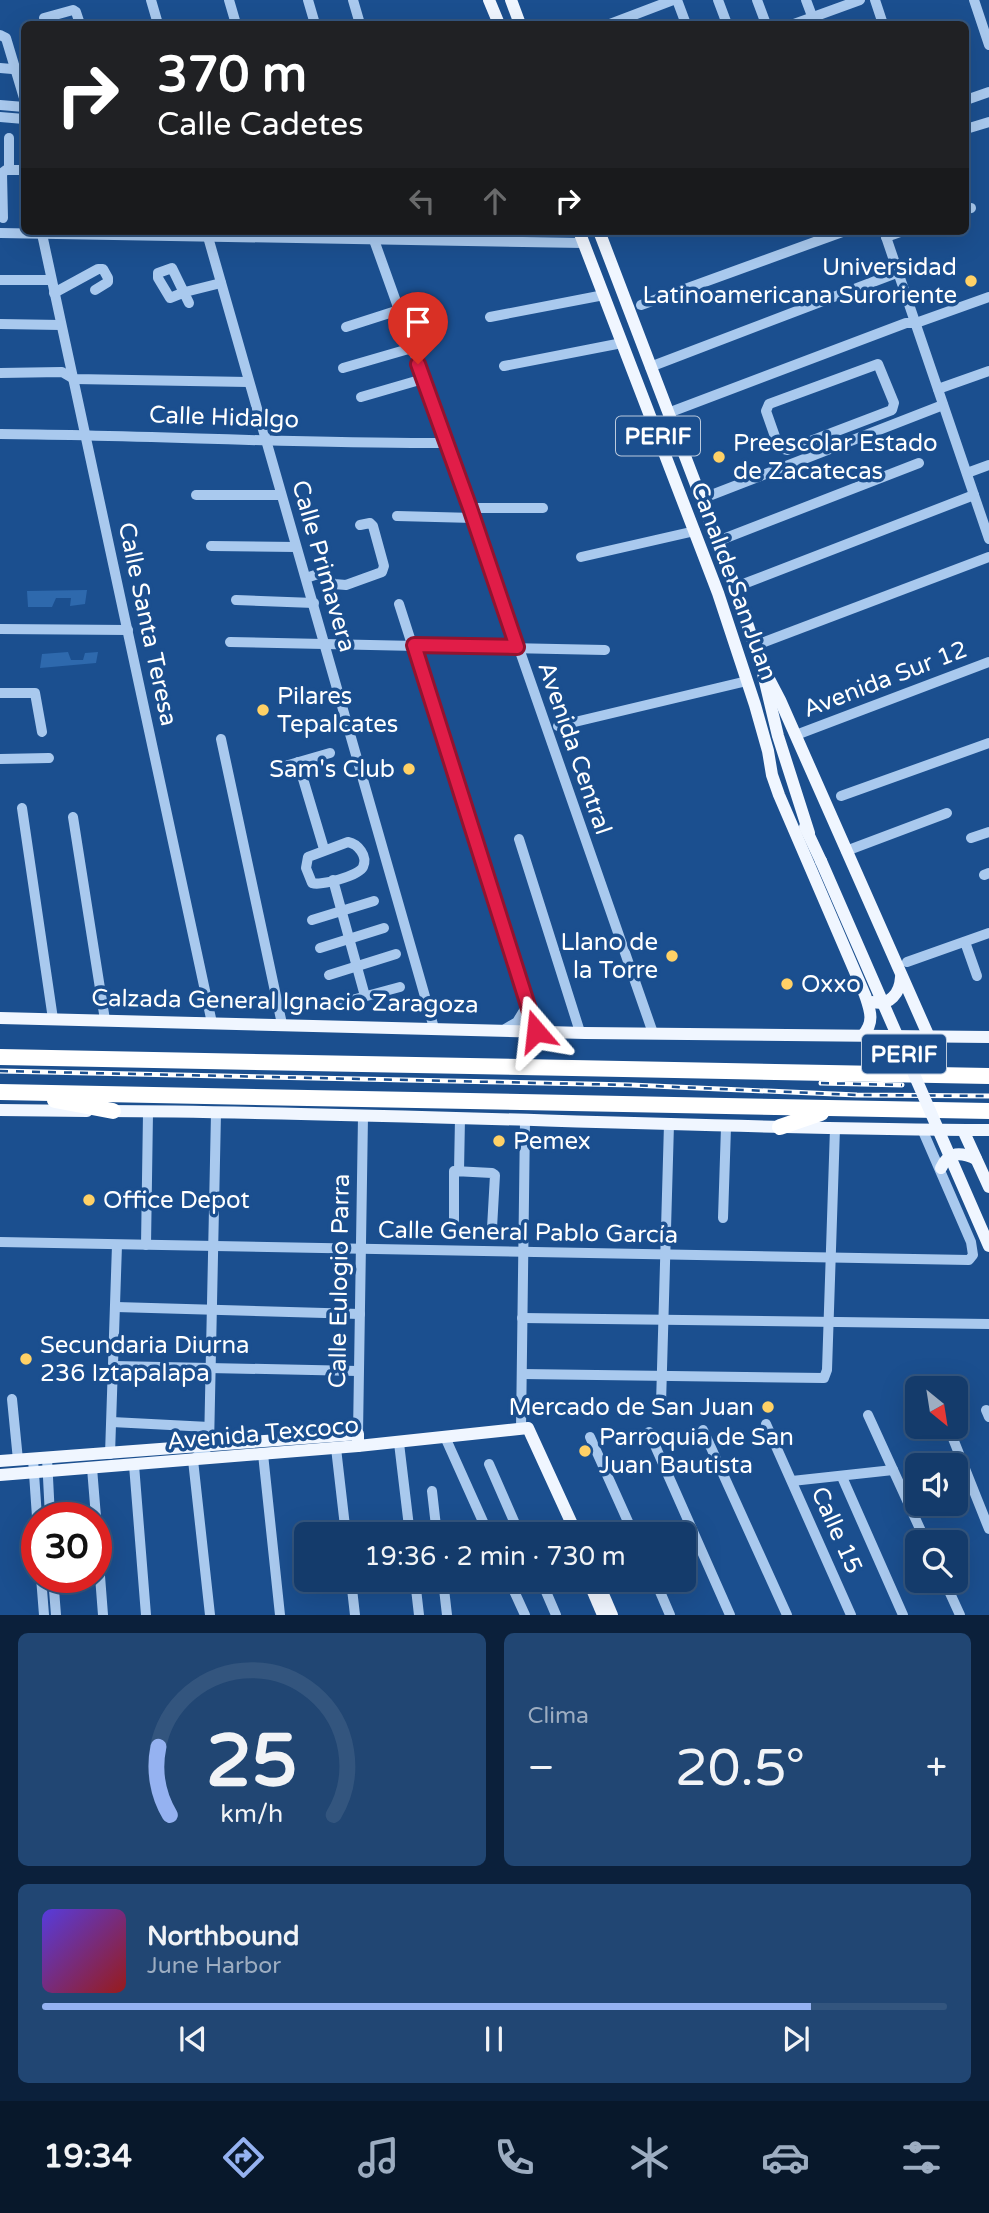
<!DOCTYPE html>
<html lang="es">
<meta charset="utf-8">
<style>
:root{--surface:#143b6b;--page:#214673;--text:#f1f3f6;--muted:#9dadc1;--line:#33557e;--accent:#95b2f1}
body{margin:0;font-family:"Varela Round",sans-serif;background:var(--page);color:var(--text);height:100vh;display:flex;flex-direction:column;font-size:26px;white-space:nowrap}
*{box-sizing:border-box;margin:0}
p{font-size:23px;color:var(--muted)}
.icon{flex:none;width:38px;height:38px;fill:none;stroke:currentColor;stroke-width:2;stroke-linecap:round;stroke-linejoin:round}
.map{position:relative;height:1615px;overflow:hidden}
.side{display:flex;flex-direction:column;gap:18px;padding:18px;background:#0b203b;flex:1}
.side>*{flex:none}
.hud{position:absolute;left:21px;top:21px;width:948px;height:214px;border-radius:10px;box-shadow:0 7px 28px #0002,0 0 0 2px var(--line);background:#202124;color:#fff;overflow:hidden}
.needle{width:46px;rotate:150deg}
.fabs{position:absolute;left:905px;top:1376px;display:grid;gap:14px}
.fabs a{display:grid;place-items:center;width:63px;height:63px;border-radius:10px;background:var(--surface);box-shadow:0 7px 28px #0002,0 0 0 2px var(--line);font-size:35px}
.speed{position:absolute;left:21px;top:1502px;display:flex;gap:14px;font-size:35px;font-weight:700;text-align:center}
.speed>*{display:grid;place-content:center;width:91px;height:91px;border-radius:50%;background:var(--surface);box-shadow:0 7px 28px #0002,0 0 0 2px var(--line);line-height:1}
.speed .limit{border:10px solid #d22;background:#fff;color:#111}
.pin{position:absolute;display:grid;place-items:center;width:60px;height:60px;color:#fff;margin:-72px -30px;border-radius:50% 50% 50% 0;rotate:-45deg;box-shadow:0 0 7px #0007}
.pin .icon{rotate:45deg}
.me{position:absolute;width:77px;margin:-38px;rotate:343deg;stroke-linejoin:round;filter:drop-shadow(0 0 5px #0008)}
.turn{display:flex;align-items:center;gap:24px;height:147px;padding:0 21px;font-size:32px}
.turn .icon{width:91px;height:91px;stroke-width:2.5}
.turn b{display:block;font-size:49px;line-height:60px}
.lanes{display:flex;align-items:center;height:66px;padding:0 21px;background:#0003;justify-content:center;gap:35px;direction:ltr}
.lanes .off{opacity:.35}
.big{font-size:52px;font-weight:600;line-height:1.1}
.side .card{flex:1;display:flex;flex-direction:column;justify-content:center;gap:10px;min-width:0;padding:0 24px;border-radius:10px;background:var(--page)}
.side .dial{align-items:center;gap:0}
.dial svg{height:182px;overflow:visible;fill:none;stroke:var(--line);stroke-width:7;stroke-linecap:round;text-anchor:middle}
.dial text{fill:var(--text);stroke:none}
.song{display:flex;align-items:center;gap:21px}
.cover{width:84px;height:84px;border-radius:10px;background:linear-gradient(135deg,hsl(250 70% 55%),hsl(0 70% 35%))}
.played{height:7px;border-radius:4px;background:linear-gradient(90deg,var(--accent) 85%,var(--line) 85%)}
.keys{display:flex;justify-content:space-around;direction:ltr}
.heat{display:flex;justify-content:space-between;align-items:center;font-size:38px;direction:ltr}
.side .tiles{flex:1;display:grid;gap:18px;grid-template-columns:1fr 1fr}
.card:last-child{grid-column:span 2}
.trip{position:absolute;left:294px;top:1522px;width:402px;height:70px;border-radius:10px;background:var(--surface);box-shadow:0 7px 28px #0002,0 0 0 2px var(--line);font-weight:600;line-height:70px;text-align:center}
.tabs{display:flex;height:112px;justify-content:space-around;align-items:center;background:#08182b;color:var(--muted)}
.tabs .icon{width:49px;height:49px}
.tabs .active{color:var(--accent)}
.tabs b{font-size:32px;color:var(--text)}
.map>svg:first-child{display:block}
.green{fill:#2e69ad}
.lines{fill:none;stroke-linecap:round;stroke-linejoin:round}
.minor{stroke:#a9c9ee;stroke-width:10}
.major{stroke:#f0f6ff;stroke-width:12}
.highway{stroke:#fff;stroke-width:16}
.rail-casing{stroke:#fff;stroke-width:5}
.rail{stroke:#1b4f8f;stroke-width:2.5;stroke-dasharray:8;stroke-linecap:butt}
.major-bridge{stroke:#f0f6ff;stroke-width:12}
.route-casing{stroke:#92132f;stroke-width:18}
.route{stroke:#e11d48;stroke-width:12}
.poi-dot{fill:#ffd166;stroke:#1b4f8f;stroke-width:2.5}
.labels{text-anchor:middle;stroke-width:7;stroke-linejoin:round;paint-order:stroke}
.shield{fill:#1b4f8f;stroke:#bbcadd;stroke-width:2}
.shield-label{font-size:23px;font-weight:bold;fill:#fff}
.poi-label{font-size:24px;fill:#fff;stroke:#1b4f8f;text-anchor:start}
.street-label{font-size:24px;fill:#fff;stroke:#1b4f8f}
</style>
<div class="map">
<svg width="989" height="1615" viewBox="0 0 989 1615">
<rect width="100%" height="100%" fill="#1b4f8f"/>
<g class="green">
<polygon points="87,590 85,604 70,606 71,598 56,598 52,607 28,607 27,591"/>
<polygon points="68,652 71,660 83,660 85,653 98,652 96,663 40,668 42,654"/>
</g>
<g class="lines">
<g class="minor">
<polyline points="151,0 158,24"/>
<polyline points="229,0 236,24"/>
<polyline points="308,0 315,24"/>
<polyline points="353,0 360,24"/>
<polyline points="677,0 686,24"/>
<polyline points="718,0 727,24"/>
<polyline points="757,0 766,24"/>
<polyline points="806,0 815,24"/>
<polyline points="875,0 883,24"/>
<polyline points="974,0 989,45"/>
<polyline points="44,18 73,10 76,12 80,24"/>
<polyline points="610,24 673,0"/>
<polyline points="794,24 860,0"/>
<polyline points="0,35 6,38 24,98"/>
<polyline points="0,68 24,70"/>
<polyline points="966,100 989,92"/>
<polyline points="0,105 24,107"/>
<polyline points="0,117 24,119"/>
<polyline points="966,129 989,122"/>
<polyline points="9,170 9,138"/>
<polyline points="966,209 971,208"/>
<polyline points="3,218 2,173 6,170 24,170"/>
<polyline points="884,231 989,539"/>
<polyline points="0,233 583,243"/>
<polyline points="42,234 212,1023"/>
<polyline points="208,237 434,1028"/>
<polyline points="886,237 903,231"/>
<polyline points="374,240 470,508 653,1033"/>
<polyline points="0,280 51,280"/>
<polyline points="54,293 98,269 103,269 108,278 108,282 95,290"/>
<polyline points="189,303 172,268 158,273 158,278 170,298 185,292 221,283"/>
<polyline points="641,305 845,231"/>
<polyline points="490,317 604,295"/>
<polyline points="0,324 61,325"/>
<polyline points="346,327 399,310"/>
<polygon points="878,364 894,403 892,410 787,450 779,448 766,411 769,404"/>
<polyline points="504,366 622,343"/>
<polyline points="650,367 899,272"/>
<polyline points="343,368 412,348"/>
<polyline points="0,373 62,372 74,379 248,382"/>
<polyline points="938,389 989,371"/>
<polyline points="361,397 423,379"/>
<polyline points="668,413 906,323 916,323 989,297"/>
<path d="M 0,434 C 149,435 298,444 446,443"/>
<polyline points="967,473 989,465"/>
<polyline points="196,495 281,495"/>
<polyline points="701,499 943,405"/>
<polyline points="470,508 543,508"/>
<polyline points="397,516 474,518"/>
<polyline points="718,541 919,463"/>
<polyline points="211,546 296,547"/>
<polyline points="581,557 695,531"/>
<polyline points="306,578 321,573 334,584 346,585 382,572 384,566 373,526 370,523 360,525"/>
<polyline points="746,583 974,495"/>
<polyline points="236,600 314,603"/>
<polyline points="399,604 536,1031"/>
<polyline points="0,629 128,630"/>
<polyline points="230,642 605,650"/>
<polyline points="754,646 989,557"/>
<polyline points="0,693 35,693 42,732"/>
<polyline points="558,726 747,681"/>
<polyline points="796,735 989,662"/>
<polyline points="221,739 282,1024"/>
<polyline points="0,759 49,758"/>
<polyline points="298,762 324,849"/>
<polyline points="278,768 330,753"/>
<polyline points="841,796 989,743"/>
<polyline points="22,808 53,1019"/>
<polyline points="73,817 105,1020"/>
<polyline points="971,838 989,832"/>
<polyline points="519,839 580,1032"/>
<path d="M 348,842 C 358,844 368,856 363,867 C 359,876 320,886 312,883 L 306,868 L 308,857 Z"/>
<polyline points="846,851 947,813"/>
<polyline points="984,875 989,873"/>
<polyline points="333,880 365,996"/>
<polyline points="312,920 374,901"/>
<polyline points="965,942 977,976"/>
<polyline points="320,948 384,928"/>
<polyline points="907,962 989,933"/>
<polyline points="329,975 396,954"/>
<polyline points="337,1004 400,987"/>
<polyline points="505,1029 517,1022 528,1004"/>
<polygon points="454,1171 492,1173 495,1175 492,1228 489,1233 462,1234 454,1228"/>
<polyline points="459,1171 460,1118"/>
<polyline points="723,1218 726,1127"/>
<polyline points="0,1242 969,1260 973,1255 971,1242 922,1129"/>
<polyline points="146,1245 148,1113"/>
<polyline points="116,1307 360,1314"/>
<polyline points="522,1318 989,1324"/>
<polyline points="114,1366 358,1371"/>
<polyline points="522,1374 824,1378 827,1370 835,1128"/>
<polyline points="12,1399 18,1460"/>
<polyline points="661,1404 669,1124"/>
<polyline points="986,1410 989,1417"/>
<polyline points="868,1415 926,1542"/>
<polyline points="112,1422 209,1427"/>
<polyline points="766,1424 851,1615"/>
<polyline points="948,1426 989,1529"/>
<polyline points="521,1429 525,1121"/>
<polyline points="703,1430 787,1615"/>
<polyline points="649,1432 730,1615"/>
<polyline points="358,1434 363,1116"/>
<polyline points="445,1437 489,1535"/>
<polyline points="590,1437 634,1535"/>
<polyline points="399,1443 410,1535"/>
<polyline points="336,1448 346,1535"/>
<polyline points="110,1454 117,1245"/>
<polyline points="263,1454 280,1615"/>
<polyline points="47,1458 50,1517"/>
<polyline points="33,1459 37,1517"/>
<polyline points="489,1464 520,1535"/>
<polyline points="134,1465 146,1615"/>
<polyline points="92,1468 96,1517"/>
<polyline points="842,1477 903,1615"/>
<polyline points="792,1481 893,1470"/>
<polyline points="432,1491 437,1535"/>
<polyline points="96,1524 103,1615"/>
<polyline points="41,1577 44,1615"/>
<polyline points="53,1577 56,1615"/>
<polyline points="351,1580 355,1615"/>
<polyline points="415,1580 419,1615"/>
<polyline points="443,1580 447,1615"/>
<polyline points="509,1580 525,1615"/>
<polyline points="541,1580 556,1615"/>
<polyline points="655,1580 670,1615"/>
<polyline points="944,1580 960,1615"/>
<polyline points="210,1615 193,1460 209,1446 216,1113"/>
</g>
<g class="major">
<polyline points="489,0 499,24"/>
<polyline points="511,0 520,24"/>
<path d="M 579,231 L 718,593 L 755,705 L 768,751 L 772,775 L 779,795 L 865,995 C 870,1010 875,1022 863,1035"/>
<polyline points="599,231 735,587 761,665 778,736 809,833"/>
<polyline points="768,677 780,700 929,1037"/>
<polyline points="805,827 821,861"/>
<path d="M 873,1002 C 890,1006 900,993 901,977"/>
<polyline points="0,1018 585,1033 989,1037"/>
<polyline points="0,1110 87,1111"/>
<path d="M 105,1111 C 400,1112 694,1129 989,1130"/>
<polyline points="963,1130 989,1187"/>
<path d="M 941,1168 C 949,1151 961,1152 976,1159"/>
<polyline points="0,1461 358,1434 358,1446"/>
<polyline points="0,1475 358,1446 528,1428 577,1535"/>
<polyline points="588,1580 603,1615"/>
<polyline points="597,1580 612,1615"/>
</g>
<g class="highway">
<polyline points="0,1057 989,1076"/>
<polyline points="0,1092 989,1111"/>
<polyline points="55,1100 113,1111"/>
<polyline points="780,1127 821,1113"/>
</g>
<g class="rail-casing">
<g id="rail">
<polyline points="0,1071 631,1085 857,1095 989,1096"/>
<polyline points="821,1083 902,1085"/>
</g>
</g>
<use href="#rail" class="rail"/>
<polyline class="major-bridge" points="821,861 989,1246"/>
</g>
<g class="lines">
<g class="route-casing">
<polyline id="route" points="418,364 470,508 517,647 414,645 536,1031"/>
</g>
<use href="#route" class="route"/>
</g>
<g class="poi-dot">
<circle cx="971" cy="281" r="7"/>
<circle cx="719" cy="457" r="7"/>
<circle cx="263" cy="710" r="7"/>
<circle cx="409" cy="769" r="7"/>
<circle cx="672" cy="956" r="7"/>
<circle cx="787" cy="984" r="7"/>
<circle cx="499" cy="1141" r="7"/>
<circle cx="89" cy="1200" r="7"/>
<circle cx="26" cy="1359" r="7"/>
<circle cx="768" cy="1407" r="7"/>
<circle cx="585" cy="1451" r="7"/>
</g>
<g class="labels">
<g class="shield">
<rect x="616" y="416.5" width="84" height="39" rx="5"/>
<rect x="862" y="1034.5" width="84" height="39" rx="5"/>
</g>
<g class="shield-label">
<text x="658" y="444">PERIF</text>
<text x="904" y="1062">PERIF</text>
</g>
<g class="poi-label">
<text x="957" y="275" text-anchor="end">Universidad<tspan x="957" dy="28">Latinoamericana Suroriente</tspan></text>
<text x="733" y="451">Preescolar Estado<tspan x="733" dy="28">de Zacatecas</tspan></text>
<text x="277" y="704">Pilares<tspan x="277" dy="28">Tepalcates</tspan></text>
<text x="395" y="777" text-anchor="end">Sam's Club</text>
<text x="658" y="950" text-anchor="end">Llano de<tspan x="658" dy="28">la Torre</tspan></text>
<text x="801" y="992">Oxxo</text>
<text x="513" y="1149">Pemex</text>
<text x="103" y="1208">Office Depot</text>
<text x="40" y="1353">Secundaria Diurna<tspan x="40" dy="28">236 Iztapalapa</tspan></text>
<text x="754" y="1415" text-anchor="end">Mercado de San Juan</text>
<text x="599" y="1445">Parroquia de San<tspan x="599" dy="28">Juan Bautista</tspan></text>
</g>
<g class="street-label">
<text transform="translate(224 417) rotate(2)" y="8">Calle Hidalgo</text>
<text transform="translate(324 566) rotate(74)" y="8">Calle Primavera</text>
<text transform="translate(734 581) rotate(70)" y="8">Canal de San Juan</text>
<text transform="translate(148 624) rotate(78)" y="8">Calle Santa Teresa</text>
<text transform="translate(885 679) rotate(-21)" y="8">Avenida Sur 12</text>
<text transform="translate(575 748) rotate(71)" y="8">Avenida Central</text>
<text transform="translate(285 1001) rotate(1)" y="8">Calzada General Ignacio Zaragoza</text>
<text transform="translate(528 1232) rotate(1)" y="8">Calle General Pablo García</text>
<text transform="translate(339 1281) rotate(-89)" y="8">Calle Eulogio Parra</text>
<text transform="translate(263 1433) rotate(-5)" y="8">Avenida Texcoco</text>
<text transform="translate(837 1530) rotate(66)" y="8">Calle 15</text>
</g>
</g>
</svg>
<div class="fabs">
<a><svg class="needle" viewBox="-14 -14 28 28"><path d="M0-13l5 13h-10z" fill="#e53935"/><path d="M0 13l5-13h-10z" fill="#9dadc1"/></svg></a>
<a><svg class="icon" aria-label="sound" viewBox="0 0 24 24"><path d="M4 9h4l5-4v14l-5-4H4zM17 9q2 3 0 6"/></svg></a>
<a><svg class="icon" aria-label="search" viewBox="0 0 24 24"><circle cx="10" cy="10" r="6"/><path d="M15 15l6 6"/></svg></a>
</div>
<div class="speed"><div class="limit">30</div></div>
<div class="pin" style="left:418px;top:364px;background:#d93025"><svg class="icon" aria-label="arrive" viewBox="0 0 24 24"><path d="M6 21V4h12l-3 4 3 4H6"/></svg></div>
<svg class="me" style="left:536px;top:1031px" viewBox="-20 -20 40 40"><path d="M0-17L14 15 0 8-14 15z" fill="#e11d48" stroke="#fff" stroke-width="4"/></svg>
<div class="trip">19:36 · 2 min · 730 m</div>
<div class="hud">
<div class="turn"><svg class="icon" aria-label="right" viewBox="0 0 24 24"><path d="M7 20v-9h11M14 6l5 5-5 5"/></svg><div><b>370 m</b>Calle Cadetes</div></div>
<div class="lanes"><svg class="icon off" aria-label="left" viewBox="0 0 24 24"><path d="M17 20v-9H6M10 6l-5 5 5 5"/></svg><svg class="icon off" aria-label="ahead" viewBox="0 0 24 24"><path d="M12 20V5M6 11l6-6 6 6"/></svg><svg class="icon" aria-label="right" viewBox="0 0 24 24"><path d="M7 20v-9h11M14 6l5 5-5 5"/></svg></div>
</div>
</div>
<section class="side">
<div class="tiles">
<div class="card dial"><svg viewBox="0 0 100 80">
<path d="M14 69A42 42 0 1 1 86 69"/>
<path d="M14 69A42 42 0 0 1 9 39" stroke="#95b2f1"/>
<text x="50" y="56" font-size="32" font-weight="700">25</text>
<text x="50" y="72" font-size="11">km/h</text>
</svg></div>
<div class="card"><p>Clima</p>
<div class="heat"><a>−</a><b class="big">20.5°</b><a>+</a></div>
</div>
<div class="card">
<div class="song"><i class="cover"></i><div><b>Northbound</b><p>June Harbor</p></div></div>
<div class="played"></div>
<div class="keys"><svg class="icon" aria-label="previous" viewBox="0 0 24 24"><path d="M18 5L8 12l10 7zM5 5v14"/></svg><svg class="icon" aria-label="pause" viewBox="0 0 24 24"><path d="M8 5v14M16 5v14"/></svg><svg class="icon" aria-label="next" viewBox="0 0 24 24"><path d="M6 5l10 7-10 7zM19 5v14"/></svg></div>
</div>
</div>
</section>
<nav class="tabs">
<b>19:34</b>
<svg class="icon active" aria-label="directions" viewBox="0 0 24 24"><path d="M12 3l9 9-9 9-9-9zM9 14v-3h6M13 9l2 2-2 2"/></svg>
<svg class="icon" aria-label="music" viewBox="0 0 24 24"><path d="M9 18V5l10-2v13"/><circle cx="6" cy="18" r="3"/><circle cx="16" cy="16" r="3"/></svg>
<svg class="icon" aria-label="phone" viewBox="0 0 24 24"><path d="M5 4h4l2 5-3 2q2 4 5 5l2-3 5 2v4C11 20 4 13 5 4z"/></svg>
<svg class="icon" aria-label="climate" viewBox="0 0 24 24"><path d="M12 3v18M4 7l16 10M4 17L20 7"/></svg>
<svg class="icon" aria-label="car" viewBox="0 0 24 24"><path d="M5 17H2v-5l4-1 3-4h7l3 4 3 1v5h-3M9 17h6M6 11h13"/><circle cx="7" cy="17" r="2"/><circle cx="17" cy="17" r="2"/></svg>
<svg class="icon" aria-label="filters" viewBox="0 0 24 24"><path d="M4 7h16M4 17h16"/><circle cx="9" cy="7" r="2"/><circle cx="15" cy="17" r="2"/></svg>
</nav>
